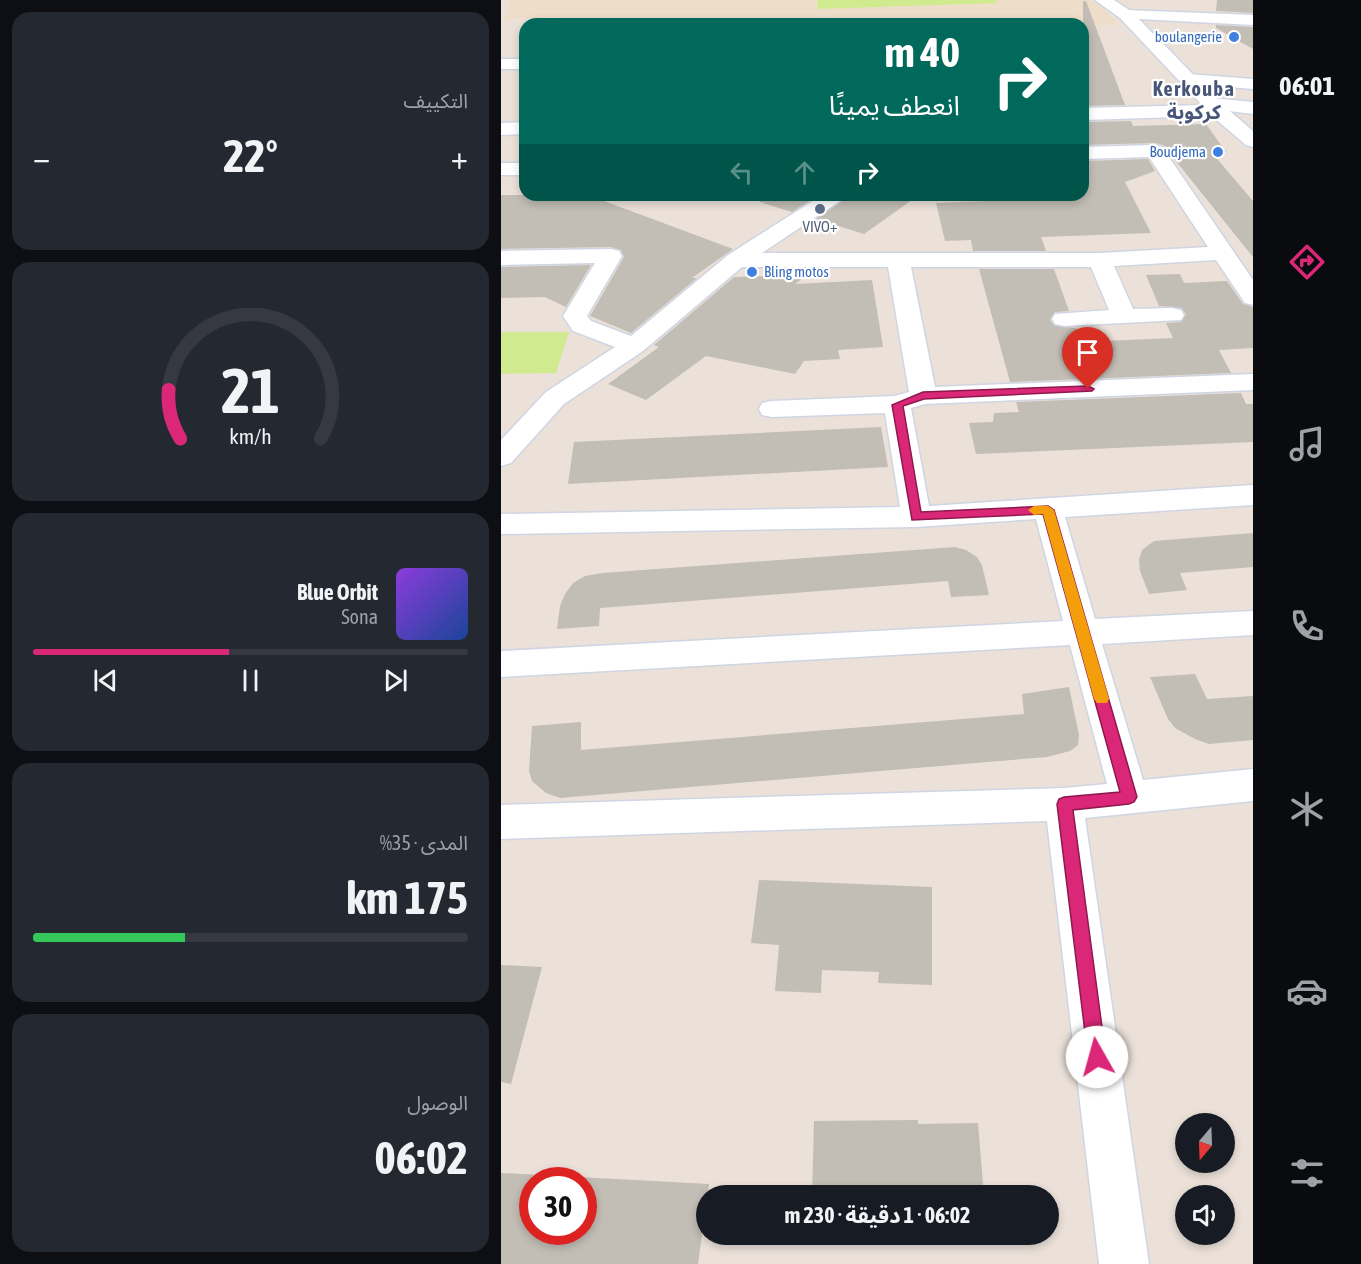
<!DOCTYPE html>
<html lang="ar">
<meta charset="utf-8">
<style>
:root{--surface:#171b24;--page:#242831;--text:#f1f3f6;--muted:#9ea1a6;--line:#363941;--accent:#db2777}
body{margin:0;font-family:"Asap Condensed","Noto Sans Arabic",sans-serif;background:var(--page);color:var(--text);direction:rtl;height:100vh;display:flex;flex-direction:column;font-size:22px;white-space:nowrap}
*{box-sizing:border-box;margin:0}
p{font-size:20px;color:var(--muted)}
.icon{flex:none;width:33px;height:33px;fill:none;stroke:currentColor;stroke-width:2;stroke-linecap:round;stroke-linejoin:round}
.map{position:relative;flex:1;overflow:hidden;direction:ltr}
.drawer{display:flex;flex-direction:column;gap:12px;padding:12px;background:#0d0f14;width:501px}
.drawer>*{flex:none}
.banner{position:absolute;left:18px;top:18px;width:570px;height:183px;border-radius:18px;box-shadow:0 3px 9px #0003;direction:rtl;background:#00695c;color:#fff;overflow:hidden}
.needle{width:39px;rotate:199deg}
.buttons{position:absolute;left:674px;top:1113px;display:grid;gap:12px}
.buttons a{display:grid;place-items:center;width:60px;height:60px;border-radius:50%;background:var(--surface);box-shadow:0 3px 9px #0003;font-size:30px}
.speed{position:absolute;left:18px;top:1167px;display:flex;gap:12px;font-size:30px;font-weight:700;text-align:center}
.speed>*{display:grid;place-content:center;width:78px;height:78px;border-radius:50%;background:var(--surface);box-shadow:0 3px 9px #0003;line-height:1}
.speed .limit{border:9px solid #d22;background:#fff;color:#111}
.pin{position:absolute;display:grid;place-items:center;width:51px;height:51px;color:#fff;margin:-62px -26px;border-radius:50% 50% 50% 0;rotate:-45deg;box-shadow:0 0 6px #0007}
.pin .icon{rotate:45deg}
.me{position:absolute;width:66px;margin:-33px;rotate:353deg;stroke-linejoin:round;filter:drop-shadow(0 0 4px #0008)}
.turn{display:flex;align-items:center;gap:21px;height:126px;padding:0 30px;font-size:27px}
.turn .icon{width:78px;height:78px;stroke-width:2.5}
.turn b{display:block;font-size:42px;line-height:51px}
.lanes{display:flex;align-items:center;height:57px;padding:0 30px;background:#0003;justify-content:center;gap:30px;direction:ltr}
.lanes .off{opacity:.35}
.big{font-size:45px;font-weight:700;line-height:1.1}
.drawer .widget{flex:1;display:flex;flex-direction:column;justify-content:center;gap:9px;min-width:0;padding:0 21px;border-radius:18px;background:var(--page)}
.drawer .dial{align-items:center;gap:0}
.dial svg{height:156px;overflow:visible;fill:none;stroke:var(--line);stroke-width:7;stroke-linecap:round;text-anchor:middle}
.dial text{fill:var(--text);stroke:none}
.song{display:flex;align-items:center;gap:18px}
.cover{width:72px;height:72px;border-radius:9px;background:linear-gradient(135deg,hsl(270 70% 55%),hsl(220 70% 35%))}
.played{height:6px;border-radius:3px;background:linear-gradient(90deg,var(--accent) 45%,var(--line) 45%)}
.keys{display:flex;justify-content:space-around;direction:ltr}
.heat{display:flex;justify-content:space-between;align-items:center;font-size:33px;direction:ltr}
.charge{height:9px;border-radius:4px;background:linear-gradient(90deg,#34c759 35%,var(--line) 0)}
.trip{position:absolute;left:195px;top:1185px;width:363px;height:60px;border-radius:30px;background:var(--surface);box-shadow:0 3px 9px #0003;font-weight:700;line-height:60px;text-align:center;direction:rtl}
main{display:flex;flex:1;min-height:0}
.dock{display:flex;flex-direction:column;width:108px;justify-content:space-around;align-items:center;background:#090b0e;color:var(--muted)}
.dock .icon{width:42px;height:42px}
.dock .current{color:var(--accent)}
.dock b{font-size:27px;color:var(--text)}
.map>svg:first-child{display:block}
.education{fill:#eeddc8}
.pitch{fill:#d0eb8f}
.building{fill:#c2bdb5;fill-rule:evenodd}
.lines{fill:none;stroke-linecap:round;stroke-linejoin:round}
.street-casing{stroke:#cfd5e2;stroke-width:3}
.secondary-casing{stroke:#cfd5e2;stroke-width:3}
.street{fill:#fff;fill-rule:evenodd}
.secondary{fill:#fff;fill-rule:evenodd}
.route{fill:#db2777;stroke:#8e194d;stroke-width:1.5}
.slow{fill:#f59e0b}
.shop-dot{fill:#3f7fe0;stroke:#fff;stroke-width:2}
.service-dot{fill:#5c6f8a;stroke:#fff;stroke-width:2}
.labels{text-anchor:middle;stroke-width:4.5;stroke-linejoin:round;paint-order:stroke}
.far-shop-label{font-size:15px;fill:#366cbe;stroke:#fff;text-anchor:end}
.far-service-label{font-size:15px;fill:#4e5e75;stroke:#fff}
.far-district-label{font-size:20px;font-weight:bold;letter-spacing:1.5px;fill:#485779;stroke:#fff}
</style>
<main>
<nav class="dock">
<b>06:01</b>
<svg class="icon current" aria-label="directions" viewBox="0 0 24 24"><path d="M12 3l9 9-9 9-9-9zM9 14v-3h6M13 9l2 2-2 2"/></svg>
<svg class="icon" aria-label="music" viewBox="0 0 24 24"><path d="M9 18V5l10-2v13"/><circle cx="6" cy="18" r="3"/><circle cx="16" cy="16" r="3"/></svg>
<svg class="icon" aria-label="phone" viewBox="0 0 24 24"><path d="M5 4h4l2 5-3 2q2 4 5 5l2-3 5 2v4C11 20 4 13 5 4z"/></svg>
<svg class="icon" aria-label="climate" viewBox="0 0 24 24"><path d="M12 3v18M4 7l16 10M4 17L20 7"/></svg>
<svg class="icon" aria-label="car" viewBox="0 0 24 24"><path d="M5 17H2v-5l4-1 3-4h7l3 4 3 1v5h-3M9 17h6M6 11h13"/><circle cx="7" cy="17" r="2"/><circle cx="17" cy="17" r="2"/></svg>
<svg class="icon" aria-label="filters" viewBox="0 0 24 24"><path d="M4 7h16M4 17h16"/><circle cx="9" cy="7" r="2"/><circle cx="15" cy="17" r="2"/></svg>
</nav>
<div class="map">
<svg width="752" height="1264" viewBox="0 0 752 1264">
<rect width="100%" height="100%" fill="#ebe1d9"/>
<polygon class="education" points="10,0 589,0 608,13 616,25 80,24 79,22 56,22 56,17 4,19"/>
<g class="pitch">
<polygon points="316,0 495,0 497,3 317,9"/>
<polygon points="68,332 55,373 0,374 0,332"/>
</g>
<g class="building">
<polygon points="716,0 752,0 752,13 715,11"/>
<polygon points="582,1 585,1 624,105 582,106"/>
<polygon points="715,25 752,27 752,49 715,28"/>
<polygon points="630,121 632,126 705,124 725,152 712,154 752,201 752,257 662,145 654,143 582,145 582,122"/>
<polygon points="647,159 654,171 624,182 650,233 540,237 545,251 472,251 470,240 444,241 435,203 582,197 582,161"/>
<polygon points="0,195 87,195 232,249 191,278 196,278 130,333 89,316 123,257 120,250 110,247 0,249"/>
<polygon points="260,195 317,195 291,212 259,202"/>
<polygon points="348,195 418,195 363,234 315,219"/>
<polygon points="90,265 65,307 44,297 0,298 0,267"/>
<polygon points="478,269 553,269 568,311 554,312 549,320 554,326 575,328 581,342 672,338 665,323 680,322 685,314 680,308 658,306 645,275 679,274 683,283 726,281 742,304 752,307 752,348 718,350 730,373 509,382"/>
<polygon points="306,275 294,284 371,280 382,347 337,350 339,359 303,361 294,374 205,356 145,400 107,384 158,347 153,345 233,277"/>
<polygon points="740,393 745,404 752,404 752,442 475,454 468,423 492,422 493,413 518,412 515,402"/>
<polygon points="380,427 387,467 67,484 73,442"/>
<polygon points="752,533 752,567 679,573 686,590 648,594 639,571 638,560 641,550 653,541"/>
<polygon points="454,547 465,550 476,557 481,565 488,595 450,597 447,581 99,608 98,626 56,629 59,606 64,594 72,583 84,576 102,573"/>
<polygon points="694,674 706,699 752,696 752,740 708,744 694,739 674,728 667,719 649,677"/>
<polygon points="568,687 578,735 577,745 569,751 546,757 59,798 45,793 31,781 28,771 31,726 80,722 80,750 523,714 521,694"/>
<polygon points="258,880 431,887 431,985 377,983 378,972 321,970 320,993 274,991 278,945 250,943"/>
<polygon points="0,965 41,967 10,1084 0,1082"/>
<polygon points="417,1120 417,1124 477,1123 483,1196 311,1196 313,1121"/>
<path d="M 0,1173 L 208,1184 L 197,1264 L 0,1264 ZM 32,1180 L 82,1180 L 82,1232 L 32,1232 Z"/>
</g>
<g class="lines">
<g class="street-casing">
<g id="street">
<polygon points="625,10 752,15 752,25 619,18 617,15"/>
<rect x="0" y="59" width="24" height="10"/>
<polygon points="687,74 752,79 752,89 681,83 678,79 681,75"/>
<polygon points="711,98 752,102 752,114 704,108 702,104 704,100"/>
<polygon points="654,145 661,147 752,280 752,305 744,303 715,260 613,266 632,309 671,308 680,310 683,315 680,320 563,326 554,324 551,319 554,314 608,310 590,267 410,267 434,387 752,374 752,390 424,404 410,408 428,506 752,485 752,505 564,517 594,619 752,611 752,635 601,644 642,780 752,769 752,801 584,818 648,1264 598,1264 546,821 0,839 0,805 563,788 606,784 569,645 0,677 0,651 562,621 535,519 415,527 0,534 0,514 399,507 384,413 271,417 261,415 258,409 261,403 271,401 394,396 408,392 387,267 241,267 142,351 63,404 10,463 0,466 0,440 45,392 114,347 72,331 62,316 94,263 0,265 0,251 110,249 118,251 121,256 86,316 90,321 130,336 227,255 321,195 346,195 342,199 261,253 599,253 707,247 648,157 582,159 582,147"/>
<rect x="0" y="163" width="24" height="12"/>
</g>
</g>
<g class="secondary-casing">
<g id="secondary">
<polygon points="594,0 613,0 631,12 723,106 752,131 752,147 745,145 711,116 582,120 582,108 701,105 619,18"/>
<polygon points="24,122 24,134 0,135 0,123"/>
</g>
</g>
<use href="#street" class="street"/>
<use href="#secondary" class="secondary"/>
</g>
<polygon class="route" points="587,386 593,389 591,391 423,399 402,406 420,512 547,506 553,510 636,797 633,802 628,804 572,810 605,1057 602,1064 596,1066 589,1064 587,1057 556,804 558,799 563,797 619,792 542,514 411,520 391,405 422,392"/>
<polygon class="slow" points="533,506 547,506 553,510 608,699 606,703 596,703 593,699 542,514 533,515 527,510"/>
<g class="shop-dot">
<circle cx="733" cy="37" r="6"/>
<circle cx="717" cy="152" r="6"/>
<circle cx="251" cy="272" r="6"/>
</g>
<circle class="service-dot" cx="319" cy="209" r="6"/>
<g class="labels">
<g class="far-shop-label">
<text x="721" y="42">boulangerie</text>
<text x="705" y="157">Boudjema</text>
<text x="263" y="277" text-anchor="start">Bling motos</text>
</g>
<g class="far-service-label">
<text x="319" y="232">VIVO+</text>
</g>
<g class="far-district-label">
<text x="693" y="96">Kerkouba<tspan x="693" dy="23">كركوبة</tspan></text>
</g>
</g>
</svg>
<div class="buttons">
<a><svg class="needle" viewBox="-14 -14 28 28"><path d="M0-13l5 13h-10z" fill="#e53935"/><path d="M0 13l5-13h-10z" fill="#9ea1a6"/></svg></a>
<a><svg class="icon" aria-label="sound" viewBox="0 0 24 24"><path d="M4 9h4l5-4v14l-5-4H4zM17 9q2 3 0 6"/></svg></a>
</div>
<div class="speed"><div class="limit">30</div></div>
<div class="pin" style="left:587px;top:389px;background:#d93025"><svg class="icon" aria-label="arrive" viewBox="0 0 24 24"><path d="M6 21V4h12l-3 4 3 4H6"/></svg></div>
<svg class="me" style="left:596px;top:1057px" viewBox="-20 -20 40 40"><circle r="19" fill="#fff"/><path d="M0-13L10 11 0 6-10 11z" fill="#db2777"/></svg>
<div class="trip">06:02 · 1 دقيقة · 230 m</div>
<div class="banner">
<div class="turn"><svg class="icon" aria-label="right" viewBox="0 0 24 24"><path d="M7 20v-9h11M14 6l5 5-5 5"/></svg><div><b>40 m</b>انعطف يمينًا</div></div>
<div class="lanes"><svg class="icon off" aria-label="left" viewBox="0 0 24 24"><path d="M17 20v-9H6M10 6l-5 5 5 5"/></svg><svg class="icon off" aria-label="ahead" viewBox="0 0 24 24"><path d="M12 20V5M6 11l6-6 6 6"/></svg><svg class="icon" aria-label="right" viewBox="0 0 24 24"><path d="M7 20v-9h11M14 6l5 5-5 5"/></svg></div>
</div>
</div>
<section class="drawer">
<div class="widget"><p>التكييف</p>
<div class="heat"><a>−</a><b class="big">22°</b><a>+</a></div>
</div>
<div class="widget dial"><svg viewBox="0 0 100 80">
<path d="M14 69A42 42 0 1 1 86 69"/>
<path d="M14 69A42 42 0 0 1 8 44" stroke="#db2777"/>
<text x="50" y="56" font-size="32" font-weight="700">21</text>
<text x="50" y="72" font-size="11">km/h</text>
</svg></div>
<div class="widget">
<div class="song"><i class="cover"></i><div><b>Blue Orbit</b><p>Sona</p></div></div>
<div class="played"></div>
<div class="keys"><svg class="icon" aria-label="previous" viewBox="0 0 24 24"><path d="M18 5L8 12l10 7zM5 5v14"/></svg><svg class="icon" aria-label="pause" viewBox="0 0 24 24"><path d="M8 5v14M16 5v14"/></svg><svg class="icon" aria-label="next" viewBox="0 0 24 24"><path d="M6 5l10 7-10 7zM19 5v14"/></svg></div>
</div>
<div class="widget"><p>المدى · 35%</p><b class="big">175 km</b><div class="charge"></div></div>
<div class="widget"><p>الوصول</p><b class="big">06:02</b></div>
</section>
</main>
